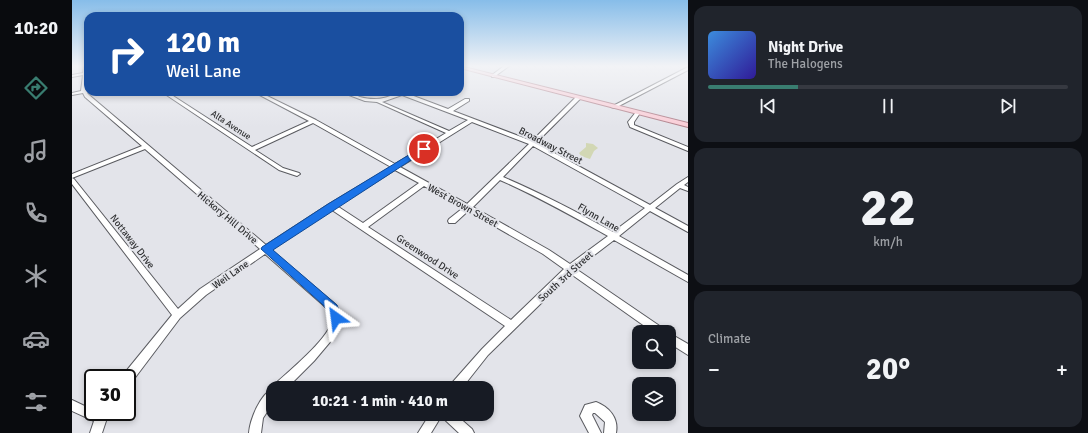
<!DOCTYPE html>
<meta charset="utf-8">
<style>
:root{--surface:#171b24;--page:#20242c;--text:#f1f3f6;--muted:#9ea1a6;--line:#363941;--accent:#397d70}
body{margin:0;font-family:Signika,sans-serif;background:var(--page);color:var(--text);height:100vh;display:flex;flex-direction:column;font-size:15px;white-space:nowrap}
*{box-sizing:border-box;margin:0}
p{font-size:13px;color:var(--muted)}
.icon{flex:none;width:22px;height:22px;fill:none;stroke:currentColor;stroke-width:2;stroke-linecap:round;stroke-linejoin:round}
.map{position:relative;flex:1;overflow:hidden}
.panel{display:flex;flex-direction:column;gap:6px;padding:6px;background:#0d0f14;width:400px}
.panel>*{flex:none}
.banner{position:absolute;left:12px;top:12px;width:380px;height:84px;border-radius:12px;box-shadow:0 2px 6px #0003;background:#1a4fa0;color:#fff;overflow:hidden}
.controls{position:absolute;left:560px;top:325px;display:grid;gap:8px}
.controls a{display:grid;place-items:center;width:44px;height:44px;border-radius:8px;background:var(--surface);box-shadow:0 2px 6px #0003;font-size:20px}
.speed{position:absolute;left:12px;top:369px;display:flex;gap:8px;font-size:20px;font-weight:700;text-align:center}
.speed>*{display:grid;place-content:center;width:52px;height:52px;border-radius:50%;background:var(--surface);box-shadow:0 2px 6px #0003;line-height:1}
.speed .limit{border:2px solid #111;border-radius:6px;background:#fff;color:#111}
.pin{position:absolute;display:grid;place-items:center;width:34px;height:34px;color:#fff;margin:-17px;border:2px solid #fff;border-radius:50%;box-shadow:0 1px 4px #0007}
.me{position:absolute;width:44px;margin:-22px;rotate:329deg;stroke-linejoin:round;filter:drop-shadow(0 0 3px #0008)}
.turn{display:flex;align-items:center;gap:14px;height:84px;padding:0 16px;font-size:18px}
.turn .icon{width:52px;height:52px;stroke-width:2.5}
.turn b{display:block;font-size:28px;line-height:34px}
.big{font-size:30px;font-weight:700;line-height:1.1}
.panel .widget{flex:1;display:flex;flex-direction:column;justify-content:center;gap:6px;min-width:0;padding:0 14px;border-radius:12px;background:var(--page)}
.panel .dial{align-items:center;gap:0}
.dial b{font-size:52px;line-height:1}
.song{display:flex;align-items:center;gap:12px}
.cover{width:48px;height:48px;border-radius:6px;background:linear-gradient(135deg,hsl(210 70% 55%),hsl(250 70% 35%))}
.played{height:4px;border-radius:2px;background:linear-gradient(90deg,var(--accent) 25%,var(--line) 25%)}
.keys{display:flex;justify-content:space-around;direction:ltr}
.heat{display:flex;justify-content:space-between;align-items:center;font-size:22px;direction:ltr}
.trip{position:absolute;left:194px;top:381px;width:228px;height:40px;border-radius:12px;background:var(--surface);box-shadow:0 2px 6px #0003;font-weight:700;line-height:40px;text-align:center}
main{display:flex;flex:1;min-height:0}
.tab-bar{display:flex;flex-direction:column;width:72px;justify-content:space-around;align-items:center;background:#090b0e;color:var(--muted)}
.tab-bar .icon{width:28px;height:28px}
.tab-bar .active{color:var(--accent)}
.tab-bar b{font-size:18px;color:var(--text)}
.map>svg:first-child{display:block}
.green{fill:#d2d7b4}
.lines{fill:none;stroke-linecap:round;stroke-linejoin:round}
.minor-casing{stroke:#5a5b60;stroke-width:2}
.major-casing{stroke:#b1828c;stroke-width:2}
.minor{fill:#fff;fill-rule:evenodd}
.major{fill:#faced7;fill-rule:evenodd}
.route{fill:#1a73e8;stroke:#114b97}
.labels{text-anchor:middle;stroke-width:4;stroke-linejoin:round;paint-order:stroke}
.far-street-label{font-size:9px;fill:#303133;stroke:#e3e4ea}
.street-label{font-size:10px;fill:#303133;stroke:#e3e4ea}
</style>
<main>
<nav class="tab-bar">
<b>10:20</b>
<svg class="icon active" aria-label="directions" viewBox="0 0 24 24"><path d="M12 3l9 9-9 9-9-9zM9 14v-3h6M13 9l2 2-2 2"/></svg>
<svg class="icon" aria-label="music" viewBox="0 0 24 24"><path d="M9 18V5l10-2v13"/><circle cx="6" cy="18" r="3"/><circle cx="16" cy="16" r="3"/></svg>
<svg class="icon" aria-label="phone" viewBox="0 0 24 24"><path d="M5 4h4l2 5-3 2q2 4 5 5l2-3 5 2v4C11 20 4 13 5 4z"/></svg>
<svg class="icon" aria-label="climate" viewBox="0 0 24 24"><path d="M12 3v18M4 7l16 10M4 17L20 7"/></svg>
<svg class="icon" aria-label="car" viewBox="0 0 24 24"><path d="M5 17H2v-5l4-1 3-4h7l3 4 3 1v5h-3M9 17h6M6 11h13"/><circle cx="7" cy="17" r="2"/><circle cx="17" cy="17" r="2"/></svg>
<svg class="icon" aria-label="filters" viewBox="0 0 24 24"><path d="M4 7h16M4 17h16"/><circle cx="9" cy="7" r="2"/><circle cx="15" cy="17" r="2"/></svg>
</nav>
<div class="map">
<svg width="616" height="433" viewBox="0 0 616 433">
<rect width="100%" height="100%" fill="#e3e4ea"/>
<polygon class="green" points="514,143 521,144 526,148 522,151 518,159 509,156 507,153 514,147"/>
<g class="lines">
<g class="minor-casing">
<g id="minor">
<path d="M 12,66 L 16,66 L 16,74 L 15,74 L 13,90 L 16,90 L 16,92 L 17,92 L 15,93 L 17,95 L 194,245 L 257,204 L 319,167 L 241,123 L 183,150 L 211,168 L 227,173 L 228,174 L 225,176 L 207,170 L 90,92 L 95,92 L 180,147 L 237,121 L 182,92 L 187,92 L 244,120 L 323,164 L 374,133 L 305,102 L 293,101 L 269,92 C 276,92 281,94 288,97 C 302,101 313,99 326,93 L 325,92 L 331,92 L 376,109 L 393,99 L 397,99 L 397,101 L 381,111 L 460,141 L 504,97 L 508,97 L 508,99 L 464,143 L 578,205 L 605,184 L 616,177 L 616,182 L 612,185 L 616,187 L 616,191 L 608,188 L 583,208 L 616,226 L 616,232 L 578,211 L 547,236 L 616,275 L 616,282 L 542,240 L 504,269 L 592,329 L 594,332 L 581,332 L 499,274 L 416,355 L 390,388 L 378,388 L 379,384 L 410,349 L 433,326 L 260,210 L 199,250 L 264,305 L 269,319 L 269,323 L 264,334 L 258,342 L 242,361 L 215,388 L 202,388 L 203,384 C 216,372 256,339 259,323 C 260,319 259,314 258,311 L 193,254 L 134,295 L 108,318 L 59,383 L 55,384 L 55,378 L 50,378 L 51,375 L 100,315 L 0,184 L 0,178 L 2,179 L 106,309 L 128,289 L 188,249 L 73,149 L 0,178 L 0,174 L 70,146 L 13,97 L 11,93 L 0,95 L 0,93 L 9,91 L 11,75 L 0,77 L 0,75 L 11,73 ZM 330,95 L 396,120 L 377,131 L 310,102 ZM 400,122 L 457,144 L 395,204 L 328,167 ZM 461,146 L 573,208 L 541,232 C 505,212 469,193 431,177 ZM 323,170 L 347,183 L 291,223 L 265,206 ZM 428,180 C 465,196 500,216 536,236 L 498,264 L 477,250 L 401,207 ZM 352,186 L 391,208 L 377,219 L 376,221 L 377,223 L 383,223 L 396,211 L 471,254 L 492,269 L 439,320 L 296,227 Z"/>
<polygon points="432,66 437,66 422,77 420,77 420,75"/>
<polygon points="616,67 616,70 543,108 539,107"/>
<polygon points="564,112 568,113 562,122 562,125 616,147 616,151 558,127 556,122"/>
<polygon points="597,333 616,344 616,355 597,343"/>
<path d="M 201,389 L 201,403 L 191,418 L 189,433 L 177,433 C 178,420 188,394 201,389 Z"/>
<polygon points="0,400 21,410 21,412 28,412 33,414 35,418 30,433 18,433 22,421 0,411"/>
<path d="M 524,402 C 537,407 547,418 544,433 L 532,433 L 533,422 L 523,413 L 521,413 L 520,415 L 529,433 L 517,433 L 508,416 L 513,405 Z"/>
<polygon points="358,414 383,414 400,429 402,433 387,433 371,418 370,415 359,433 346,433"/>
</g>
</g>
<g class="major-casing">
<polygon id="major" points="388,66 616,123 616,127 388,68"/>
</g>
<use href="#minor" class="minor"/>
<use href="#major" class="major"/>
</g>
<linearGradient id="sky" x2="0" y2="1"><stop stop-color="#87bde9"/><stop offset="0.52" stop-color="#f2f3f6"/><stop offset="1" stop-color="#f2f3f6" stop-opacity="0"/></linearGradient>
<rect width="616" height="127" fill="url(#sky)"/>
<polygon class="route" points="350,147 356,149 201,250 265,305 270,318 268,321 264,323 260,321 256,311 250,304 189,249 190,247 256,204"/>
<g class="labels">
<g class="far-street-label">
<text transform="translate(159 125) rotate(33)" y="3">Alta Avenue</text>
</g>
<g class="street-label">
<text transform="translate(479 145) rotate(27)" y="4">Broadway Street</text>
<text transform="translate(391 205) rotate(29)" y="4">West Brown Street</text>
<text transform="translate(156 217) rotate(40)" y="4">Hickory Hill Drive</text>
<text transform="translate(527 217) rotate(30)" y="4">Flynn Lane</text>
<text transform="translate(61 241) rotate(52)" y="4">Nottaway Drive</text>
<text transform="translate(356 256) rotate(33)" y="4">Greenwood Drive</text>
<text transform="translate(158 274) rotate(-35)" y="4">Weil Lane</text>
<text transform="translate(493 276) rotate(-42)" y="4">South 3rd Street</text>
</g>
</g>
</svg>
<div class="controls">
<a><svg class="icon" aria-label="search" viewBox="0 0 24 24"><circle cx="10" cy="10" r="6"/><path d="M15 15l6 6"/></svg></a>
<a><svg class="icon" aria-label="layers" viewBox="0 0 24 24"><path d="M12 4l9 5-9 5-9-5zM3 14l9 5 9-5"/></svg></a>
</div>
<div class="speed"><div class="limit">30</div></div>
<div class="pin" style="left:352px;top:149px;background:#d93025"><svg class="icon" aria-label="arrive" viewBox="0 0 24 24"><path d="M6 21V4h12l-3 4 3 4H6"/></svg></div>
<svg class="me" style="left:264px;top:318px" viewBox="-20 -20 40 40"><path d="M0-17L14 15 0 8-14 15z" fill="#1a73e8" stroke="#fff" stroke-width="4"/></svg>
<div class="trip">10:21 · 1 min · 410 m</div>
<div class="banner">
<div class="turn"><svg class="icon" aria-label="right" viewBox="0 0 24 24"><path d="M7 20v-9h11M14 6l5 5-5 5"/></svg><div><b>120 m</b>Weil Lane</div></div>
</div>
</div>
<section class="panel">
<div class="widget">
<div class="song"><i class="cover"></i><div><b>Night Drive</b><p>The Halogens</p></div></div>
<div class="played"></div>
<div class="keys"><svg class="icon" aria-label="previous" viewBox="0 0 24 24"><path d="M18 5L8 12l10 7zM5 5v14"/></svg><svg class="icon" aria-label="pause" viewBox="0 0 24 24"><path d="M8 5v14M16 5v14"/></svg><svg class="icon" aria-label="next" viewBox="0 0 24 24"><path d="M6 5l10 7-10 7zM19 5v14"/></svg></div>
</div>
<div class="widget dial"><b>22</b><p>km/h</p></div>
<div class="widget"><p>Climate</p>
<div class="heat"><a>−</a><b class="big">20°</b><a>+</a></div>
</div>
</section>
</main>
